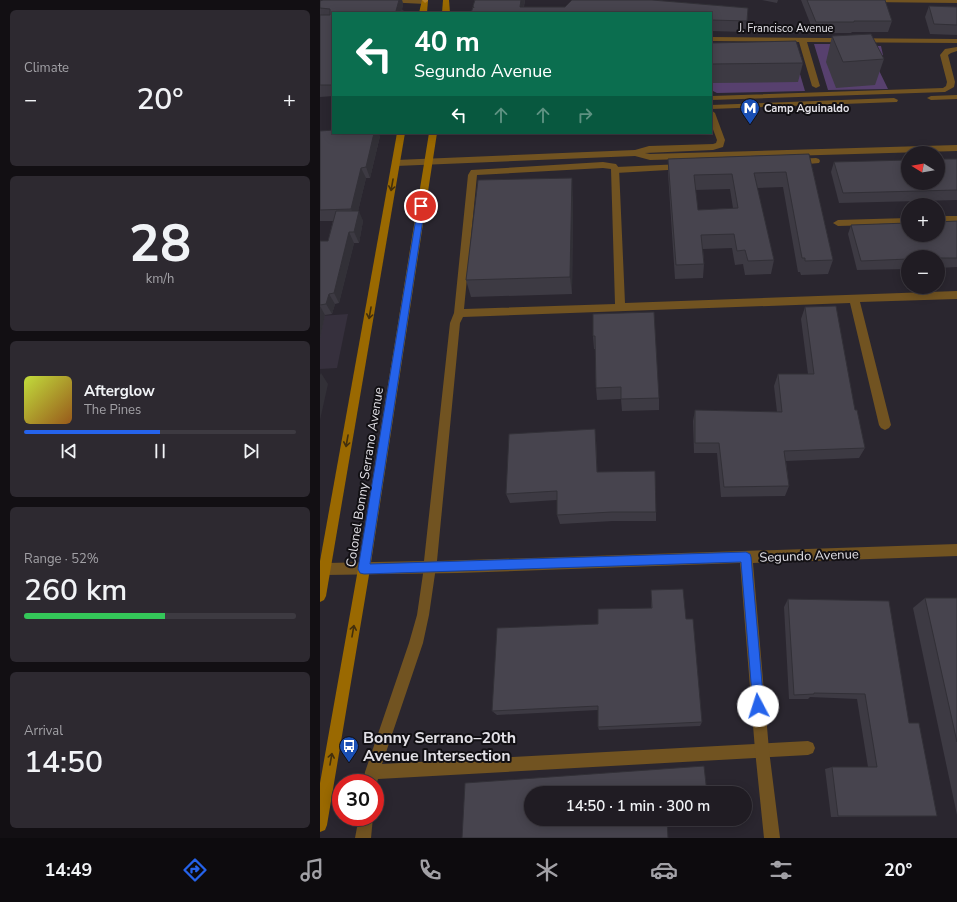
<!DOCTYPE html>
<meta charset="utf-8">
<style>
:root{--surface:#201c23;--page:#2d2930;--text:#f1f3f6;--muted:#a2a1a6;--line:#3d3a41;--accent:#2563eb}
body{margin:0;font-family:"Nunito Sans",sans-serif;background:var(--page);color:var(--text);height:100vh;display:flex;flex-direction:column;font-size:15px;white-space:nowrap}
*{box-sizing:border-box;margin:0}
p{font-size:13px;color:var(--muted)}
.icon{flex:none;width:22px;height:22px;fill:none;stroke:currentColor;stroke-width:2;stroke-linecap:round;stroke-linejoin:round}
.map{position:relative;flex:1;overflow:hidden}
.drawer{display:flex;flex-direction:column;gap:10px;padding:10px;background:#120f13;width:320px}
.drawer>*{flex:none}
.guide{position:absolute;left:12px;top:12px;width:380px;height:122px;border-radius:0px;box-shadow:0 2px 10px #0003,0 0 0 1px var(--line);background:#0b6e4f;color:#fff;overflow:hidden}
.needle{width:26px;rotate:281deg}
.fabs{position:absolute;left:581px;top:146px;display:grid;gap:8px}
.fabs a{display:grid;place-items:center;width:44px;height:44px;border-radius:50%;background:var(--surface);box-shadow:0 2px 10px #0003,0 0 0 1px var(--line);font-size:20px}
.speed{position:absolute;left:12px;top:774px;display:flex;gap:8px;font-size:20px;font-weight:700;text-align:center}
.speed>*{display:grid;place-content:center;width:52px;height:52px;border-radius:50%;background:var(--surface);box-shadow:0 2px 10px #0003,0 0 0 1px var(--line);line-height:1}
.speed .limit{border:6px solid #d22;background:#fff;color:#111}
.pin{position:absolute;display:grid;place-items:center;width:34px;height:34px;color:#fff;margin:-17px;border:2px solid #fff;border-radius:50%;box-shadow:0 1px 4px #0007}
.me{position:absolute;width:44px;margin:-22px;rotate:355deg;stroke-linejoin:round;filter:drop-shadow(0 0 3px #0008)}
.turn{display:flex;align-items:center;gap:14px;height:84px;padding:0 16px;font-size:18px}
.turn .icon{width:52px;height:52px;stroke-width:2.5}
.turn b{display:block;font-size:28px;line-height:34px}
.lanes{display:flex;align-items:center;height:38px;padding:0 16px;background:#0003;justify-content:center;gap:20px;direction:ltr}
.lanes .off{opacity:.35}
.big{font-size:30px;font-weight:600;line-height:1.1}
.drawer .card{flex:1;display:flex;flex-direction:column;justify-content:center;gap:6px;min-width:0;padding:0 14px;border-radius:6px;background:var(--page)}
.drawer .dial{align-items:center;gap:0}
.dial b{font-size:52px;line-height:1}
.song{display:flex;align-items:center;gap:12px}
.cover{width:48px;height:48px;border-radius:6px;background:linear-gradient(135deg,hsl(70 70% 55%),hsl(30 70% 35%))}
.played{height:4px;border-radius:2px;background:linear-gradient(90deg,var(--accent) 50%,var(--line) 50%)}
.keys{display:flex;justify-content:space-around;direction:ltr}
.heat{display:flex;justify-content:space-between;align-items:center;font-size:22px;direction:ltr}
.charge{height:6px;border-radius:3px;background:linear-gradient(90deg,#34c759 52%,var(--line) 0)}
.trip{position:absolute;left:204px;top:786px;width:228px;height:40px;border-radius:20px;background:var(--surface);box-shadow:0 2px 10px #0003,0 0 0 1px var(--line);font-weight:600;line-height:40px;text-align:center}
.dock{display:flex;height:64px;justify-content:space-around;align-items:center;background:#0d0b0e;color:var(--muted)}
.dock .icon{width:28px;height:28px}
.dock .active{color:var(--accent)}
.dock b{font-size:18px;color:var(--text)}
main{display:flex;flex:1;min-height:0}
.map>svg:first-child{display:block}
.built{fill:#36303d}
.green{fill:#57406e}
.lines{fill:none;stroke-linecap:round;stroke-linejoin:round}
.service{fill:#715321;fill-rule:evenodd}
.minor{fill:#715321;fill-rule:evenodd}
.tertiary{fill:#715321;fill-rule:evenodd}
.secondary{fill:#9a6901;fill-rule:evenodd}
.primary{fill:#b07e27;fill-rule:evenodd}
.wall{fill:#3d3a43;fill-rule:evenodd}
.shaded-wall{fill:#323037}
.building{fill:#47444e;stroke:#323037;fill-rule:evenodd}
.oneway{stroke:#422f0d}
.route{fill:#2563eb;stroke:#184099}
.labels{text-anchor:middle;stroke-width:4;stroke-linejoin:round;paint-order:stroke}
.far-street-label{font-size:11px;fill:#e2e0e6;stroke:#121014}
.far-poi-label{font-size:11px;font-weight:bold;fill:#e2e0e6;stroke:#121014;text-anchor:start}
.street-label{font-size:13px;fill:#e2e0e6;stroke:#121014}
.near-poi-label{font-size:16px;font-weight:bold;fill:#e2e0e6;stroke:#121014;text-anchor:start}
</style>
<main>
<section class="drawer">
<div class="card"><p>Climate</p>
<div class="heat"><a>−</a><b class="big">20°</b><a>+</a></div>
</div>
<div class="card dial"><b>28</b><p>km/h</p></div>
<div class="card">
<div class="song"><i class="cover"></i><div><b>Afterglow</b><p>The Pines</p></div></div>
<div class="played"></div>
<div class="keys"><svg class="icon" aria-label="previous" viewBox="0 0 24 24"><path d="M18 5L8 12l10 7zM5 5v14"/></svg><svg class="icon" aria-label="pause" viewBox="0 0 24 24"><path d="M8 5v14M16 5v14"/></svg><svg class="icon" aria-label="next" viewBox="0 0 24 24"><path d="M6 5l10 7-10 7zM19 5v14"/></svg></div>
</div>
<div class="card"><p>Range · 52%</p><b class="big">260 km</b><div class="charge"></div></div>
<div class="card"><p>Arrival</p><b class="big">14:50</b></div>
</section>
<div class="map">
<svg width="637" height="838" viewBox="0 0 637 838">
<rect width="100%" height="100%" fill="#2a262f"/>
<polygon class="built" points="28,314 17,368 0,369 0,316"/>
<g class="green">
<polygon points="391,44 471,44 485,91 397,93 391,90"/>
<polygon points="494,44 545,44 546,46 561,46 563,55 552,56 568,89 508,90"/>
</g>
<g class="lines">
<g class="service">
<polygon points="62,0 105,0 108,2 105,4 65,2"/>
<polygon points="637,47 637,51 631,53 628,55 635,82 634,87 625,92 391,100 391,96 623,88 626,86 627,82 620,55 625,49"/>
<polygon points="637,95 637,99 611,100 607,98 611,96"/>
<polygon points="574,98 578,100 577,102 391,109 391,105"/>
<polygon points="391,110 395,113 405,140 403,147 393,150 325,153 330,154 637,145 637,151 330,160 315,156 76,166 72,163 76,160 315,150 329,146 393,144 396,143 397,140 391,124"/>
<polygon points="496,158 499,159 500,161 499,163 477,165 473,162 477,159"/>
<polygon points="362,164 366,167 365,169 296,173 292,170 296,167"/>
<rect x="618" y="216" width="19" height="6"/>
<polygon points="588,218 588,224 518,226 513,223 518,220"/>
<polygon points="110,561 114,563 116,567 109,615 103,643 62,764 488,741 493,743 495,748 493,753 488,755 58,779 55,788 55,783 43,783 45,772 89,643 97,615 104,567 106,563"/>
<polygon points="39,817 53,817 51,838 35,838"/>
</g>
<g class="minor">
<polygon points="391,37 637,39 637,43 487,42 500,86 496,88 492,86 479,42 391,41"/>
<path d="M 283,162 L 296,164 L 299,168 L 305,303 L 637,291 L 637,299 L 540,302 L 571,425 L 569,428 L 565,430 L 561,428 L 559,425 L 530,303 L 143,317 L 140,323 L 117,561 L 637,544 L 637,556 L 433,563 L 449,750 L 460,838 L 444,838 L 435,750 L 420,563 L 138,573 L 6,575 L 2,573 L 0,570 L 2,565 L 6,563 L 104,561 L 130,323 L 134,313 L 148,175 L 151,170 ZM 283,168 L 291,169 L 295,304 L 144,309 L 157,175 Z"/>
</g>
<polygon class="tertiary" points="543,0 637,0 637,3 546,2"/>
<g class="secondary">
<polygon points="102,0 108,0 107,13 99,13"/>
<polygon points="123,0 129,0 130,13 122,13"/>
<polygon points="77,133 85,133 6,596 4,600 0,602 0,561"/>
<polygon points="109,133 117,133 50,569 7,825 5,830 0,832 0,783 38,569"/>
</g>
<polygon class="primary" points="102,0 108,0 108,1 105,3"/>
</g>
<g class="wall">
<polygon points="3,0 82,0 83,4 82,10 83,10 84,13 13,13 13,96 0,97 0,1"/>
<polygon points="155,0 205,0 204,7 245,7 252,0 332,0 428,8 427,21 425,32 391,31 391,13 151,13 153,7 153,6"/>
<polygon points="442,0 458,0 457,3"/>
<polygon points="481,0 565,0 572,21 568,32 532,32 531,33 494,33"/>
<polygon points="609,6 637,7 637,35 610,34 605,17"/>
<polygon points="512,36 564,59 555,85 516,88 506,62"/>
<polygon points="391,43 483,63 478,82 391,83"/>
<polygon points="0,131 60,136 50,178 46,178 38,211 43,221 39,243 34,243 19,303 15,304 12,314 5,315 0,338 0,241 8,241 13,221 0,221"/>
<path d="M 489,154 L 513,260 L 508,274 L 481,275 L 480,272 L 478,272 L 463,187 L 437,188 L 454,260 L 451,274 L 425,275 L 423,264 L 415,265 L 412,248 L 383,249 L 384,264 L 383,278 L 355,279 L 348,173 L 348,159 ZM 410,189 L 413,208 L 378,210 L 375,190 Z"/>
<polygon points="637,159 637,200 519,203 511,172 514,162"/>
<polygon points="253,197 252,294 151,297 146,280"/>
<polygon points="637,221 637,267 618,268 618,257 588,257 588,269 537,270 528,234 531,225"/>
<polygon points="485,307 535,410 545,448 539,458 466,461 469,486 465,496 401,497 397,453 374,453 373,421 375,410 457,412 454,386 458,374 488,374 481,319"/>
<polygon points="273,314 339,398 339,410 302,411 301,399 277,400 276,388 275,349 274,349 273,336"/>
<polygon points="276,440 277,472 336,512 336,521 293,521 240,524 237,515 237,500 190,503 186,494"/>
<polygon points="331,590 366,619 382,722 380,726 279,730 278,727 278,710 177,715 172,711 278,624 331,608"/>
<polygon points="605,598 637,598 637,815 593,608"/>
<polygon points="468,599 589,723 617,816 511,817 505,769 512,767 548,767 537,699 490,697 488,699 469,699 464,607"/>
</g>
<g class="shaded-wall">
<polygon points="79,0 82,0 83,4 81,13 76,11"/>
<polygon points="201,0 205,0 202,13 200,7"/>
<polygon points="54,133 59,133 60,136 50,178 46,167"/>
<polygon points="41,168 46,178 36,220 31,209"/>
<polygon points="252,178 253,197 252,294 250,277"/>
<polygon points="39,211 43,221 39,243 34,232"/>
<polygon points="29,232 34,243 19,303 14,293"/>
<polygon points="9,294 15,304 12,314 6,304"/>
<polygon points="0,306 5,315 0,338"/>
<polygon points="1,373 8,384 0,420 0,375"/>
<polygon points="275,429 276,440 278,482 277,472"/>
</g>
<g class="building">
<polygon points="3,0 79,0 76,11 83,10 83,13 13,13 13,85 0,85 0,15 10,15 10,9 0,8 0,1"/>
<polygon points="155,0 201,0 200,7 245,7 252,0 332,0 428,8 427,21 391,20 391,13 151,13 153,7 154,8 153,6"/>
<polygon points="487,0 565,0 572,21 534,21 534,22 496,22"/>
<polygon points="609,6 637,7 637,25 614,24"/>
<polygon points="551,34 564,59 523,62 512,36"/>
<polygon points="476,41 483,63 391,64 391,43"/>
<polygon points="13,130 13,133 54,133 46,167 41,168 31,209 0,210 0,131"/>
<path d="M 489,154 L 513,260 L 485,261 L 485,258 L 482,258 L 466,172 L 434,173 L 454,260 L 428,261 L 425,250 L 417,251 L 414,234 L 381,235 L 384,264 L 356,265 L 348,159 ZM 412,174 L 418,208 L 378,210 L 374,175 Z"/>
<polygon points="618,159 637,159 637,190 523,193 514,162 588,160 588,183 618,183"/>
<polygon points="252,178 250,277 146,280 158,180"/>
<polygon points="16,211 39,211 34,232 29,232 14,293 9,294 6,304 0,305 0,241 8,241"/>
<polygon points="637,221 637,258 618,258 618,257 588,257 588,259 541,261 531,225 588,223 588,235 618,235 618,222"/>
<polygon points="516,306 535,410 537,410 545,448 464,451 469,486 404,487 399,443 375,443 375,410 462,412 458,374 494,374 485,307"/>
<polygon points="334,312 339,398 301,399 301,387 276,388 275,336 273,336 273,314"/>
<polygon points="275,429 277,472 335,471 336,512 292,512 237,515 237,491 186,494 189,434"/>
<polygon points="363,589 366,619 373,619 382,722 278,727 278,706 172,711 177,628 278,624 278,609 332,608 331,590"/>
<polygon points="605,598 637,598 637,742"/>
<polygon points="468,599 569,601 589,723 599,723 617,816 518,816 512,767 557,767 545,694 494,693 494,694 474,695"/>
<polygon points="384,766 387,793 211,793 211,819 347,819 348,838 142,838 145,783"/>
</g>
<defs><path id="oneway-shaft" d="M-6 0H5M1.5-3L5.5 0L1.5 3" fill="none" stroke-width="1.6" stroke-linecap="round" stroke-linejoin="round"/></defs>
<g class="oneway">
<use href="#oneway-shaft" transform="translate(72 185) rotate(100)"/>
<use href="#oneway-shaft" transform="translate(50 313) rotate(100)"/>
<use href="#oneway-shaft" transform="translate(27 441) rotate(100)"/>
<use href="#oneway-shaft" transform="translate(33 631) rotate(-80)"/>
<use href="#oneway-shaft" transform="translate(11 759) rotate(-80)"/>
</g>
<polygon class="route" points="101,203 105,206 50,564 426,552 430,554 431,557 444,706 443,710 438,711 434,710 433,706 421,562 44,574 40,573 38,569 98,206"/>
<defs>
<g id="metro-pin" transform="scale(1)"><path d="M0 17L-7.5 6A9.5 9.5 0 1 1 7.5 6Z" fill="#1a4fb4" stroke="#121014"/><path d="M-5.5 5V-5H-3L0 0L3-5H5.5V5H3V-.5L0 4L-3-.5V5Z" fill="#fff"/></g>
<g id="bus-pin" transform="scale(1)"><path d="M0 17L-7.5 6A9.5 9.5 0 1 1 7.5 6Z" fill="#1a4fb4" stroke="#121014"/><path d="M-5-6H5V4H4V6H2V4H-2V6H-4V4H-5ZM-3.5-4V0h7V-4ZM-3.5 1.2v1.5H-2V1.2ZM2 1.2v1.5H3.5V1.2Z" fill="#fff"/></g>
</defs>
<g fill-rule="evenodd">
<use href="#metro-pin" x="430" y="108"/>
<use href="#bus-pin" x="29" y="746"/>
</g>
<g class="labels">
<g class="far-street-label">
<text x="466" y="32">J. Francisco Avenue</text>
</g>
<g class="far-poi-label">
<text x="444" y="112">Camp Aguinaldo</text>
</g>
<g class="street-label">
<text transform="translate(44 477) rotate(-81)" y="5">Colonel Bonny Serrano Avenue</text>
<text transform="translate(489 555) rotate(-2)" y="5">Segundo Avenue</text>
</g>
<g class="near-poi-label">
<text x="43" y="743">Bonny Serrano–20th<tspan x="43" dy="18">Avenue Intersection</tspan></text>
</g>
</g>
</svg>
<div class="fabs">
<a><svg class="needle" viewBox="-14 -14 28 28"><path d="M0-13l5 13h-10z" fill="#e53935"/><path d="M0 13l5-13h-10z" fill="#a2a1a6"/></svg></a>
<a>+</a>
<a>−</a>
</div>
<div class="speed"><div class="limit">30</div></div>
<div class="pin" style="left:101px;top:206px;background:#d93025"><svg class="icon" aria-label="arrive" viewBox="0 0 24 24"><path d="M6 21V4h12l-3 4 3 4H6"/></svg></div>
<svg class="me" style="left:438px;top:706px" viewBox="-20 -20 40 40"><circle r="19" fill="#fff"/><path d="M0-13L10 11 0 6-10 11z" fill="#2563eb"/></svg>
<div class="trip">14:50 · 1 min · 300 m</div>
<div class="guide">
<div class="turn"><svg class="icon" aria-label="left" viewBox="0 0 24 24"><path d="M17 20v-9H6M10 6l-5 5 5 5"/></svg><div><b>40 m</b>Segundo Avenue</div></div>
<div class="lanes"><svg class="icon" aria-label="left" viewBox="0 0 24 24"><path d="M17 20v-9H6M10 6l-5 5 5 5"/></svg><svg class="icon off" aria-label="ahead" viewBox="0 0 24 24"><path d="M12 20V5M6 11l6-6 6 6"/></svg><svg class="icon off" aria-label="ahead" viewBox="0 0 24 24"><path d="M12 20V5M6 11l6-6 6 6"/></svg><svg class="icon off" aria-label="right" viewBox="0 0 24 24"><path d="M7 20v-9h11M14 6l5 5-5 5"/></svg></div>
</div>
</div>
</main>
<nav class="dock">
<b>14:49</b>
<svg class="icon active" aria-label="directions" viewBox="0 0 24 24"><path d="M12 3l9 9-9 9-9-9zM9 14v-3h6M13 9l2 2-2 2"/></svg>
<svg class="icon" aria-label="music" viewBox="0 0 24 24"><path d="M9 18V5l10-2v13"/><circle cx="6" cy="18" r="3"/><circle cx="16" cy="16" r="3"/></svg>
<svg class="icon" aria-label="phone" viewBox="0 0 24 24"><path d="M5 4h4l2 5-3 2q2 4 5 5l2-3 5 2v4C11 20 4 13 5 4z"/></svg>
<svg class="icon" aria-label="climate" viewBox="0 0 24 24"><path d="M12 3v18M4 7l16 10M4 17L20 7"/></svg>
<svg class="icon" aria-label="car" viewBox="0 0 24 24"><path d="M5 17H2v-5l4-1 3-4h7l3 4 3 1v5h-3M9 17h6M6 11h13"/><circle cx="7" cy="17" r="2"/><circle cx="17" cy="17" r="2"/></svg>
<svg class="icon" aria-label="filters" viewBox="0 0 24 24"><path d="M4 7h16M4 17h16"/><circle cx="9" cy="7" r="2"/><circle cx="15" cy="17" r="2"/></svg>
<b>20°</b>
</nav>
